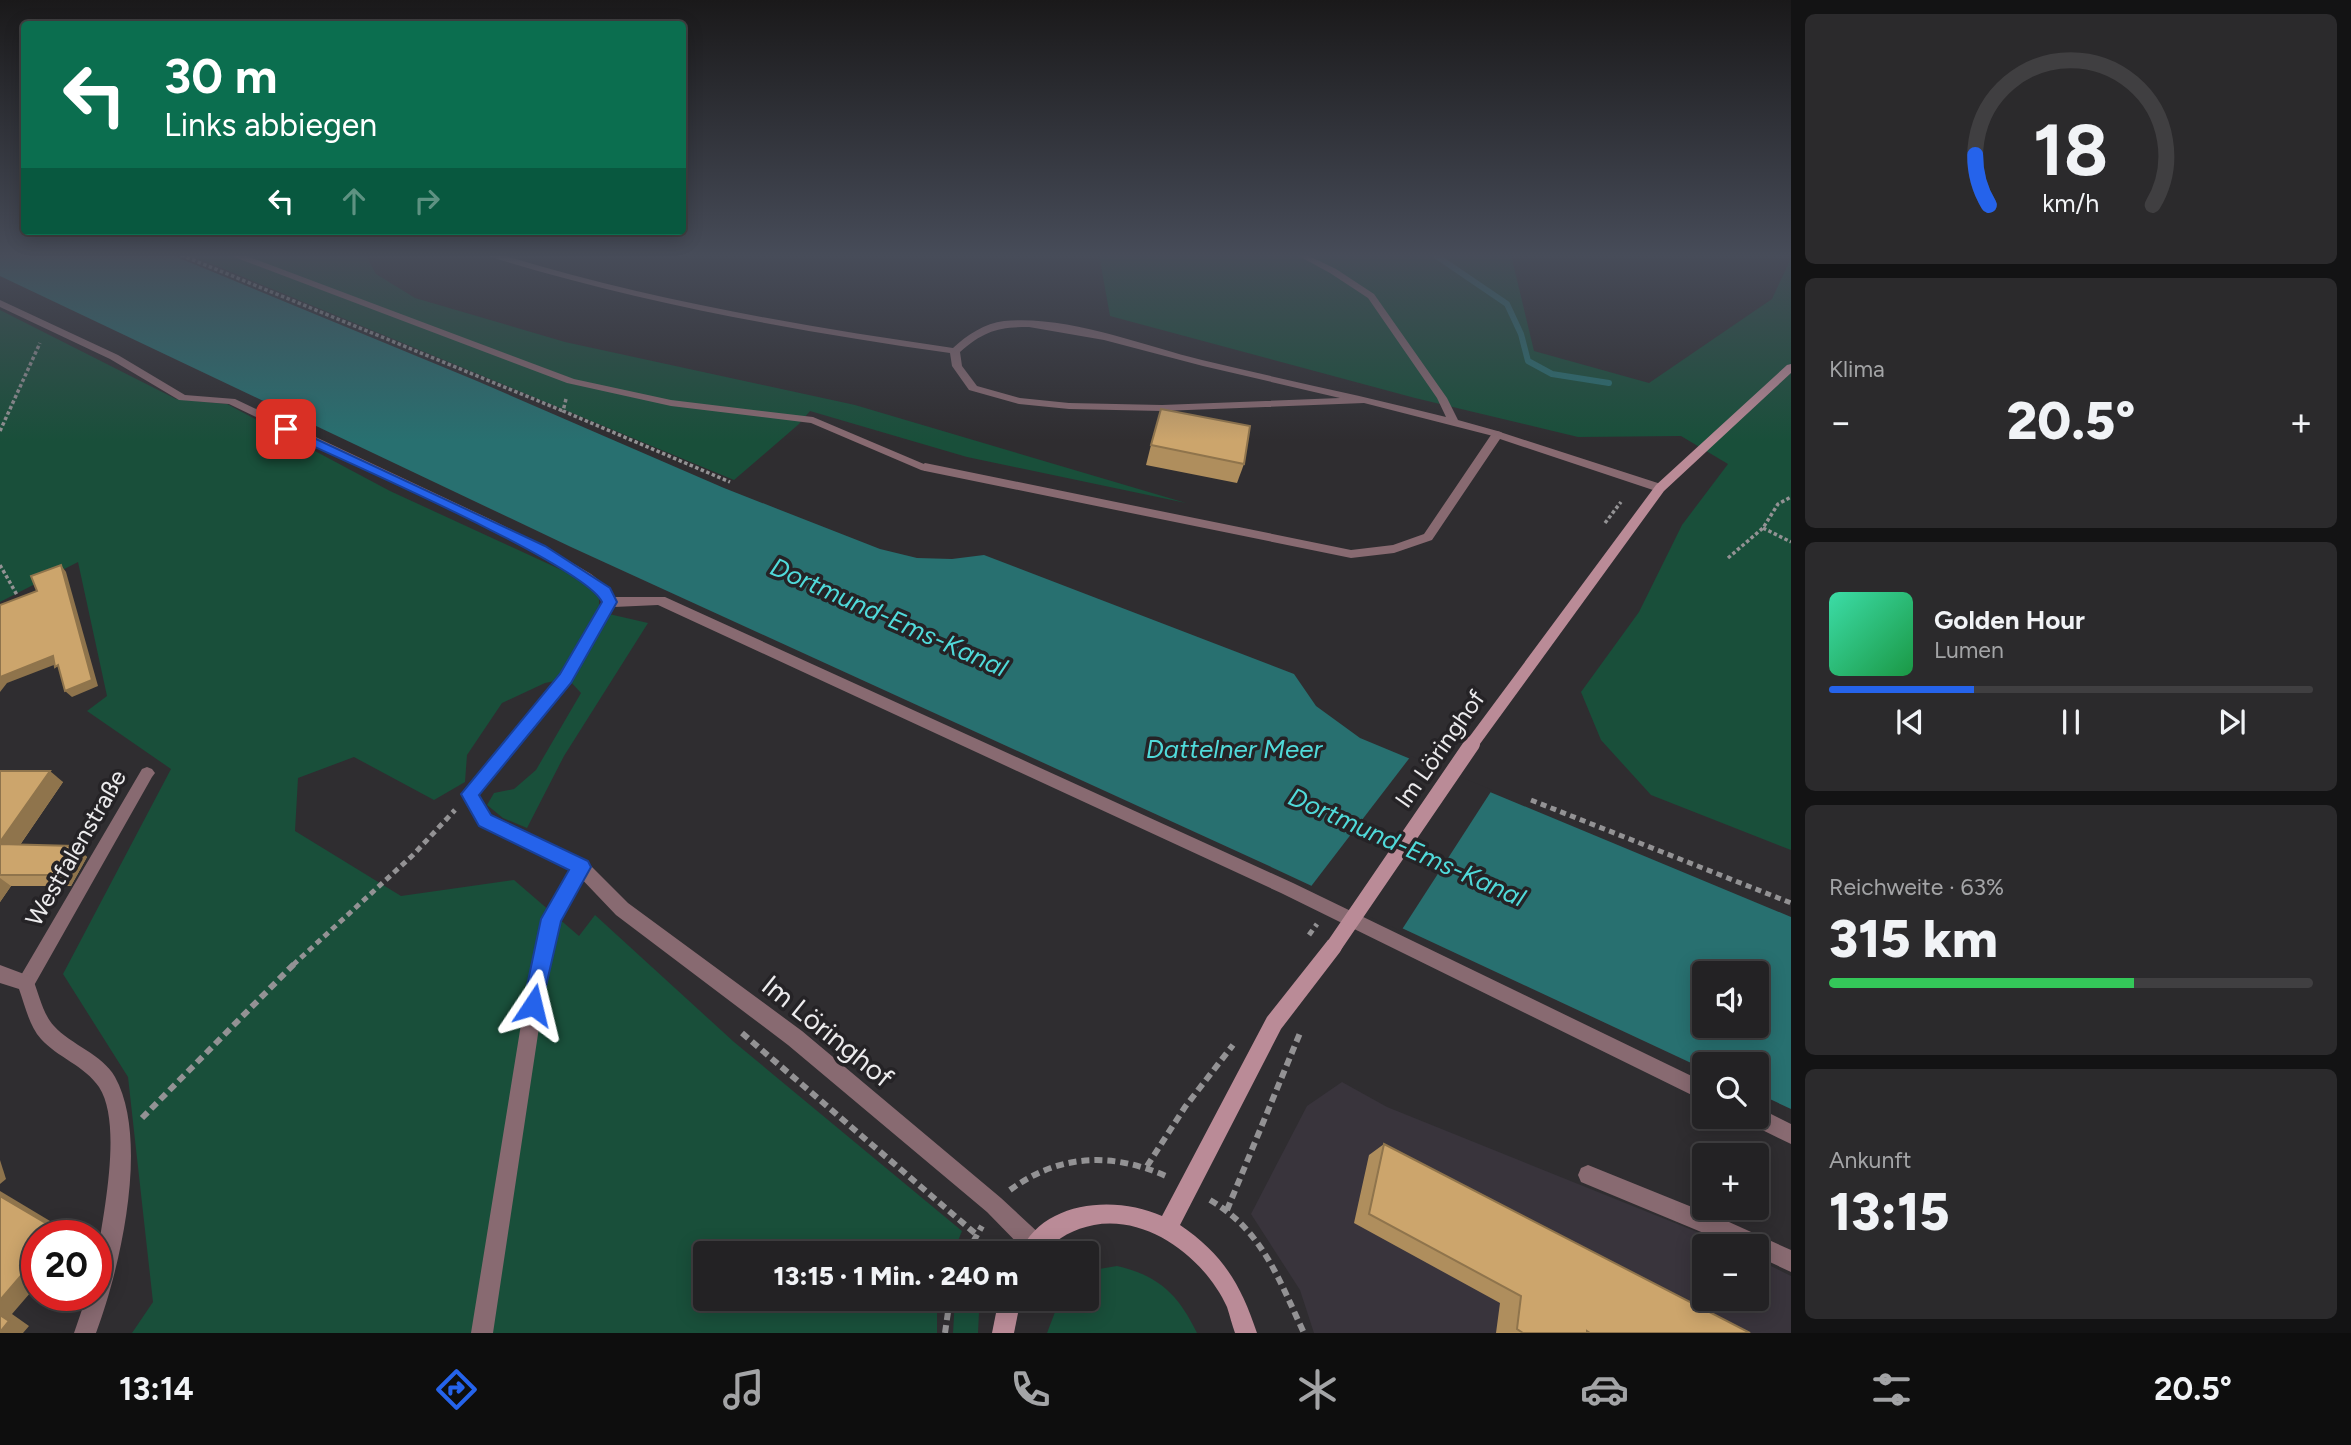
<!DOCTYPE html>
<html lang="de">
<meta charset="utf-8">
<style>
:root{--surface:#232224;--page:#2b2a2c;--text:#f1f3f6;--muted:#a3a4a6;--line:#403f41;--accent:#2563eb}
body{margin:0;font-family:Figtree,sans-serif;background:var(--page);color:var(--text);height:100vh;display:flex;flex-direction:column;font-size:26px;white-space:nowrap}
*{box-sizing:border-box;margin:0}
p{font-size:23px;color:var(--muted)}
.icon{flex:none;width:38px;height:38px;fill:none;stroke:currentColor;stroke-width:2;stroke-linecap:round;stroke-linejoin:round}
.map{position:relative;flex:1;overflow:hidden}
.sheet{display:flex;flex-direction:column;gap:14px;padding:14px;background:#131314;width:560px}
.sheet>*{flex:none}
.hud{position:absolute;left:21px;top:21px;width:665px;height:214px;border-radius:7px;box-shadow:0 4px 18px #0003,0 0 0 2px var(--line);background:#0b6e4f;color:#fff;overflow:hidden}
.fabs{position:absolute;left:1692px;top:961px;display:grid;gap:14px}
.fabs a{display:grid;place-items:center;width:77px;height:77px;border-radius:7px;background:var(--surface);box-shadow:0 4px 18px #0003,0 0 0 2px var(--line);font-size:35px}
.speed{position:absolute;left:21px;top:1220px;display:flex;gap:14px;font-size:35px;font-weight:700;text-align:center}
.speed>*{display:grid;place-content:center;width:91px;height:91px;border-radius:50%;background:var(--surface);box-shadow:0 4px 18px #0003,0 0 0 2px var(--line);line-height:1}
.speed .limit{border:10px solid #d22;background:#fff;color:#111}
.pin{position:absolute;display:grid;place-items:center;width:60px;height:60px;color:#fff;margin:-30px;border-radius:14px;box-shadow:0 4px 10px #0006}
.me{position:absolute;width:77px;margin:-38px;rotate:10deg;stroke-linejoin:round;filter:drop-shadow(0 0 5px #0008)}
.turn{display:flex;align-items:center;gap:24px;height:147px;padding:0 28px;font-size:32px}
.turn .icon{width:91px;height:91px;stroke-width:2.5}
.turn b{display:block;font-size:49px;line-height:60px}
.lanes{display:flex;align-items:center;height:66px;padding:0 28px;background:#0003;justify-content:center;gap:35px;direction:ltr}
.lanes .off{opacity:.35}
.big{font-size:52px;font-weight:800;line-height:1.1}
.sheet .card{flex:1;display:flex;flex-direction:column;justify-content:center;gap:10px;min-width:0;padding:0 24px;border-radius:10px;background:var(--page)}
.sheet .dial{align-items:center;gap:0}
.dial svg{height:182px;overflow:visible;fill:none;stroke:var(--line);stroke-width:7;stroke-linecap:round;text-anchor:middle}
.dial text{fill:var(--text);stroke:none}
.song{display:flex;align-items:center;gap:21px}
.cover{width:84px;height:84px;border-radius:10px;background:linear-gradient(135deg,hsl(160 70% 55%),hsl(140 70% 35%))}
.played{height:7px;border-radius:4px;background:linear-gradient(90deg,var(--accent) 30%,var(--line) 30%)}
.keys{display:flex;justify-content:space-around;direction:ltr}
.heat{display:flex;justify-content:space-between;align-items:center;font-size:38px;direction:ltr}
.charge{height:10px;border-radius:5px;background:linear-gradient(90deg,#34c759 63%,var(--line) 0)}
.trip{position:absolute;left:693px;top:1241px;width:406px;height:70px;border-radius:7px;background:var(--surface);box-shadow:0 4px 18px #0003,0 0 0 2px var(--line);font-weight:800;line-height:70px;text-align:center}
.menu{display:flex;height:112px;justify-content:space-around;align-items:center;background:#0e0e0e;color:var(--muted)}
.menu .icon{width:49px;height:49px}
.menu .active{color:var(--accent)}
.menu b{font-size:32px;color:var(--text)}
main{display:flex;flex:1;min-height:0}
.map>svg:first-child{display:block}
.built{fill:#39343c}
.green{fill:#194f3a}
.water{fill:#287070;fill-rule:evenodd}
.pier{fill:#2f2d30}
.lines{fill:none;stroke-linecap:round;stroke-linejoin:round}
.stream{stroke:#287070;stroke-width:6}
.path-far2{stroke:#939294;stroke-width:3.5;stroke-dasharray:3.5 2.5;stroke-linecap:butt}
.path-far1{stroke:#939294;stroke-width:5;stroke-dasharray:6 4.5;stroke-linecap:butt}
.path{stroke:#939294;stroke-width:6;stroke-dasharray:8 5;stroke-linecap:butt}
.lane{fill:#886a71;fill-rule:evenodd}
.street{fill:#886a71;fill-rule:evenodd}
.secondary{fill:#ba8b97;fill-rule:evenodd}
.path-bridge{stroke:#939294;stroke-width:5;stroke-dasharray:6 4.5;stroke-linecap:butt}
.secondary-bridge{stroke:#ba8b97;stroke-width:16}
.wall{fill:#af8e5d}
.shaded-wall{fill:#8f744c}
.building{fill:#cca56c;stroke:#8f744c;stroke-width:2}
.route{fill:#2563eb;stroke:#184099;stroke-width:2}
.labels{text-anchor:middle;stroke-width:7;stroke-linejoin:round;paint-order:stroke}
.street-label{font-size:24px;fill:#ecebed;stroke:#252326}
.water-label{font-size:26px;font-style:italic;fill:#50dada;stroke:#252326}
.near-street-label{font-size:28px;fill:#ecebed;stroke:#252326}
</style>
<main>
<div class="map">
<svg width="1791" height="1333" viewBox="0 0 1791 1333">
<rect width="100%" height="100%" fill="#2f2d30"/>
<polygon class="built" points="1342,1082 1387,1107 1732,1246 1704,1246 1704,1298 1757,1298 1757,1259 1791,1276 1791,1333 1314,1333 1300,1290 1251,1214 1307,1106"/>
<g class="green">
<polygon points="190,255 366,255 376,274 415,298 565,342 855,405 1186,503 967,457 810,411 799,424 734,480"/>
<polygon points="1099,255 1511,255 1534,351 1649,383 1772,299 1791,258 1791,850 1651,795 1601,740 1581,692 1639,612 1682,525 1728,464 1681,436 1578,437 1415,398 1110,316"/>
<polygon points="0,310 176,399 227,404 390,491 579,578 599,594 599,608 560,680 545,683 502,703 467,755 465,782 434,800 354,757 298,778 295,831 401,896 514,880 579,936 595,915 734,1042 962,1231 953,1253 705,1253 705,1298 937,1299 937,1333 132,1333 153,1302 128,1077 63,974 171,769 87,711 107,696 78,562 0,602"/>
<polygon points="609,614 648,623 564,756 527,828 503,818 487,805 494,793 514,789 536,770 581,693 569,680"/>
<path d="M 1117,1266 C 1159,1276 1178,1294 1197,1333 L 1047,1333 L 1060,1299 L 1087,1298 L 1087,1274 L 1093,1270 Z"/>
<polygon points="955,1299 984,1299 979,1312 978,1333 953,1333"/>
</g>
<path class="water" d="M 0,255 L 172,255 L 477,381 L 724,488 L 880,549 L 917,558 L 952,559 L 984,555 L 1294,674 L 1316,706 L 1360,738 L 1791,917 L 1791,1109 L 1757,1093 L 1757,1064 L 1704,1064 L 1704,1069 L 1267,865 L 571,547 L 0,276 ZM 1704,973 L 1757,973 L 1757,1026 L 1704,1026 Z"/>
<polygon class="pier" points="1411,756 1492,790 1401,931 1309,889"/>
<g class="lines">
<polyline class="stream" points="1435,255 1507,304 1521,334 1528,361 1552,374 1609,383"/>
<g class="path-far2">
<polyline points="181,255 563,411"/>
<polyline points="566,399 563,411 730,482"/>
<polyline points="0,431 40,343"/>
<polyline points="1605,523 1621,502"/>
<polyline points="1763,528 1791,542"/>
<polyline points="1728,558 1763,528 1778,504 1791,497"/>
<polyline points="0,565 17,595"/>
</g>
<g class="path-far1">
<polyline points="1531,800 1791,903"/>
<polyline points="293,965 413,855 455,810"/>
</g>
<g class="path">
<polyline points="742,1033 977,1235"/>
<polyline points="142,1118 295,963"/>
<polyline points="1147,1166 1185,1107 1233,1045"/>
<path d="M 1010,1190 C 1059,1154 1111,1152 1166,1176"/>
<path d="M 1210,1200 C 1263,1231 1279,1280 1304,1333"/>
<polyline points="1227,1210 1300,1033"/>
<polyline points="967,1253 982,1226"/>
<polyline points="945,1333 950,1298"/>
</g>
<g class="lane">
<polygon points="233,255 244,255 574,379 671,400 813,417 931,467 925,471 921,470 811,423 671,406 567,383 234,257"/>
<path d="M 490,255 L 502,255 C 650,300 800,326 953,348 C 967,335 985,323 1004,321 C 1068,315 1141,345 1202,360 C 1284,380 1365,396 1446,417 L 1437,398 L 1368,298 L 1330,273 L 1297,255 L 1307,255 L 1336,269 L 1374,294 L 1447,398 L 1458,420 L 1501,432 L 1503,434 L 1497,437 L 1364,403 L 1162,411 L 1069,409 L 1019,404 L 969,390 L 952,366 L 950,353 C 795,331 641,303 491,257 ZM 1029,327 L 1104,340 L 1203,366 L 1340,398 L 1162,405 L 1069,403 L 1020,398 L 977,386 L 962,366 L 960,352 C 984,331 998,327 1029,327 Z"/>
<polygon points="0,300 118,355 185,395 235,399 494,521 544,546 591,574 610,589 614,597 665,597 1293,883 1704,1082 1704,1101 1281,893 658,605 614,607 570,682 479,795 491,816 587,862 589,867 559,922 546,981 493,1333 471,1333 528,981 542,920 570,870 479,826 462,794 560,674 603,602 600,595 581,580 536,552 486,527 229,404 179,400 110,359 0,307"/>
<polygon points="147,767 152,769 155,773 152,777 32,989 26,992 20,989 17,983 20,977 142,769"/>
<polygon points="1757,1107 1791,1124 1791,1144 1748,1123 1745,1116 1757,1116"/>
<polygon points="1588,1165 1729,1222 1791,1250 1791,1272 1757,1256 1757,1246 1735,1246 1581,1182 1578,1175 1581,1168"/>
</g>
<g class="street">
<polygon points="1497,431 1664,485 1666,488 1660,492 1656,491 1500,439 1432,540 1394,553 1351,558 925,471 919,467 925,463 1351,550 1393,545 1424,534 1493,432"/>
<polygon points="581,860 587,862 628,903 802,1031 1001,1198 1043,1237 1046,1245 1043,1253 1027,1253 987,1212 788,1045 616,915 575,872 573,867 575,862"/>
<path d="M 0,965 L 32,977 C 39,993 42,1013 54,1026 C 71,1045 102,1054 115,1077 C 150,1140 120,1269 96,1333 L 74,1333 L 87,1295 L 96,1295 C 96,1283 95,1269 97,1257 C 103,1215 123,1124 99,1087 C 85,1066 57,1057 41,1039 C 29,1026 25,1005 19,989 L 0,983 Z"/>
</g>
<g class="secondary">
<polygon points="1791,364 1791,373 1664,491 1477,748 1472,750 1467,748 1465,744 1467,740 1656,485 1787,365"/>
<path d="M 1334,938 L 1340,940 L 1343,946 L 1340,952 L 1281,1029 L 1180,1225 C 1223,1254 1241,1285 1257,1333 L 1235,1333 C 1232,1325 1230,1316 1227,1307 C 1205,1259 1149,1215 1094,1225 C 1074,1229 1058,1237 1044,1253 L 1020,1253 C 1042,1200 1116,1195 1162,1216 L 1267,1017 L 1328,940 Z"/>
<polygon points="999,1298 1021,1298 1014,1333 992,1333"/>
</g>
<polyline class="path-bridge" points="1309,935 1317,924"/>
<polyline class="secondary-bridge" points="1334,946 1472,744"/>
</g>
<g class="wall">
<polygon points="1151,445 1244,464 1237,483 1146,465"/>
<polygon points="0,771 63,782 20,845 74,846 87,857 71,886 11,886 0,902"/>
<polygon points="1384,1144 1750,1333 1496,1333 1500,1303 1354,1223 1369,1155"/>
</g>
<g class="shaded-wall">
<polygon points="61,565 66,572 98,686 72,697 65,691"/>
<polygon points="53,656 59,663 7,683 0,692 0,677"/>
<polygon points="50,771 63,782 13,855 0,846 0,842"/>
<polygon points="74,846 87,857 71,886 57,875"/>
<polygon points="0,878 11,886 0,902"/>
<polygon points="0,1160 6,1179 0,1184"/>
<polygon points="0,1191 75,1236 55,1236 0,1196"/>
<polygon points="37,1257 37,1285 12,1314 29,1326 23,1333 0,1333 0,1300"/>
</g>
<g class="building">
<polygon points="1161,409 1250,426 1244,464 1151,445"/>
<polygon points="61,565 92,680 65,691 58,665 55,667 53,656 0,677 0,605 37,591 31,576"/>
<polygon points="0,771 50,771 0,842"/>
<polygon points="0,844 74,846 57,875 0,875"/>
<polygon points="1384,1144 1750,1333 1590,1333 1587,1331 1587,1333 1523,1333 1517,1329 1521,1296 1369,1214"/>
<polygon points="0,1196 59,1231 55,1236 37,1236 37,1257 0,1300"/>
<polygon points="0,1315 9,1321 0,1332"/>
</g>
<linearGradient id="sky" x2="0" y2="1"><stop stop-color="#1a191a"/><stop offset="0.58" stop-color="#474c59"/><stop offset="1" stop-color="#474c59" stop-opacity="0"/></linearGradient>
<rect width="1791" height="441" fill="url(#sky)"/>
<path class="route" d="M 286,425 L 545,546 L 610,588 L 617,602 L 571,683 L 479,795 L 491,815 L 588,861 L 591,867 L 561,921 L 540,1012 L 533,1015 L 526,1012 L 523,1005 L 541,919 L 569,870 L 479,826 L 461,794 L 560,674 L 602,602 C 585,565 333,456 282,432 L 280,429 Z"/>
<g class="labels">
<g class="street-label">
<text transform="translate(1440 749) rotate(-55)" y="8">Im Löringhof</text>
<text transform="translate(76 848) rotate(-60)" y="8">Westfalenstraße</text>
</g>
<g class="water-label">
<text transform="translate(889 617) rotate(24)" y="9">Dortmund-Ems-Kanal</text>
<text x="1234" y="758">Dattelner Meer</text>
<text transform="translate(1407 847) rotate(24)" y="9">Dortmund-Ems-Kanal</text>
</g>
<g class="near-street-label">
<text transform="translate(828 1031) rotate(39)" y="10">Im Löringhof</text>
</g>
</g>
</svg>
<div class="fabs">
<a><svg class="icon" aria-label="sound" viewBox="0 0 24 24"><path d="M4 9h4l5-4v14l-5-4H4zM17 9q2 3 0 6"/></svg></a>
<a><svg class="icon" aria-label="search" viewBox="0 0 24 24"><circle cx="10" cy="10" r="6"/><path d="M15 15l6 6"/></svg></a>
<a>+</a>
<a>−</a>
</div>
<div class="speed"><div class="limit">20</div></div>
<div class="pin" style="left:286px;top:429px;background:#d93025"><svg class="icon" aria-label="arrive" viewBox="0 0 24 24"><path d="M6 21V4h12l-3 4 3 4H6"/></svg></div>
<svg class="me" style="left:533px;top:1005px" viewBox="-20 -20 40 40"><path d="M0-17L14 15 0 8-14 15z" fill="#2563eb" stroke="#fff" stroke-width="4"/></svg>
<div class="trip">13:15 · 1 Min. · 240 m</div>
<div class="hud">
<div class="turn"><svg class="icon" aria-label="left" viewBox="0 0 24 24"><path d="M17 20v-9H6M10 6l-5 5 5 5"/></svg><div><b>30 m</b>Links abbiegen</div></div>
<div class="lanes"><svg class="icon" aria-label="left" viewBox="0 0 24 24"><path d="M17 20v-9H6M10 6l-5 5 5 5"/></svg><svg class="icon off" aria-label="ahead" viewBox="0 0 24 24"><path d="M12 20V5M6 11l6-6 6 6"/></svg><svg class="icon off" aria-label="right" viewBox="0 0 24 24"><path d="M7 20v-9h11M14 6l5 5-5 5"/></svg></div>
</div>
</div>
<section class="sheet">
<div class="card dial"><svg viewBox="0 0 100 80">
<path d="M14 69A42 42 0 1 1 86 69"/>
<path d="M14 69A42 42 0 0 1 8 47" stroke="#2563eb"/>
<text x="50" y="56" font-size="32" font-weight="700">18</text>
<text x="50" y="72" font-size="11">km/h</text>
</svg></div>
<div class="card"><p>Klima</p>
<div class="heat"><a>−</a><b class="big">20.5°</b><a>+</a></div>
</div>
<div class="card">
<div class="song"><i class="cover"></i><div><b>Golden Hour</b><p>Lumen</p></div></div>
<div class="played"></div>
<div class="keys"><svg class="icon" aria-label="previous" viewBox="0 0 24 24"><path d="M18 5L8 12l10 7zM5 5v14"/></svg><svg class="icon" aria-label="pause" viewBox="0 0 24 24"><path d="M8 5v14M16 5v14"/></svg><svg class="icon" aria-label="next" viewBox="0 0 24 24"><path d="M6 5l10 7-10 7zM19 5v14"/></svg></div>
</div>
<div class="card"><p>Reichweite · 63%</p><b class="big">315 km</b><div class="charge"></div></div>
<div class="card"><p>Ankunft</p><b class="big">13:15</b></div>
</section>
</main>
<nav class="menu">
<b>13:14</b>
<svg class="icon active" aria-label="directions" viewBox="0 0 24 24"><path d="M12 3l9 9-9 9-9-9zM9 14v-3h6M13 9l2 2-2 2"/></svg>
<svg class="icon" aria-label="music" viewBox="0 0 24 24"><path d="M9 18V5l10-2v13"/><circle cx="6" cy="18" r="3"/><circle cx="16" cy="16" r="3"/></svg>
<svg class="icon" aria-label="phone" viewBox="0 0 24 24"><path d="M5 4h4l2 5-3 2q2 4 5 5l2-3 5 2v4C11 20 4 13 5 4z"/></svg>
<svg class="icon" aria-label="climate" viewBox="0 0 24 24"><path d="M12 3v18M4 7l16 10M4 17L20 7"/></svg>
<svg class="icon" aria-label="car" viewBox="0 0 24 24"><path d="M5 17H2v-5l4-1 3-4h7l3 4 3 1v5h-3M9 17h6M6 11h13"/><circle cx="7" cy="17" r="2"/><circle cx="17" cy="17" r="2"/></svg>
<svg class="icon" aria-label="filters" viewBox="0 0 24 24"><path d="M4 7h16M4 17h16"/><circle cx="9" cy="7" r="2"/><circle cx="15" cy="17" r="2"/></svg>
<b>20.5°</b>
</nav>
